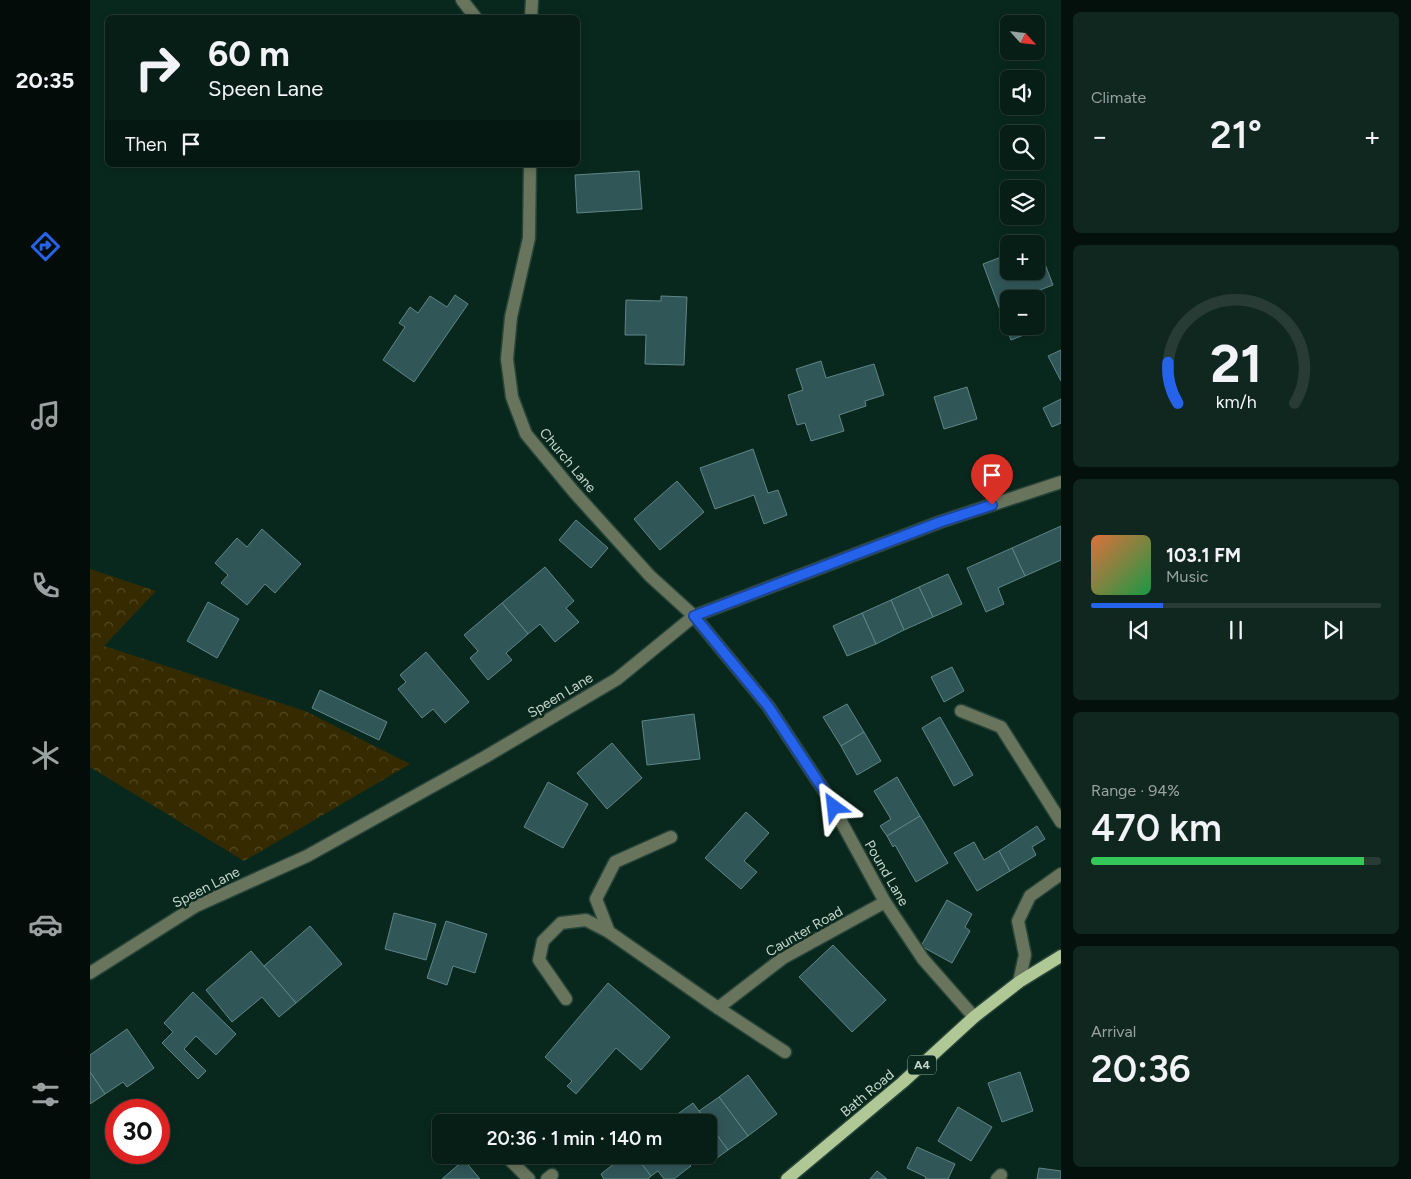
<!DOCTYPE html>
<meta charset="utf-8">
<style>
:root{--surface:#071e16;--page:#10271f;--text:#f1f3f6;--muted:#98a2a1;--line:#283c35;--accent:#2563eb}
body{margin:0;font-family:Figtree,sans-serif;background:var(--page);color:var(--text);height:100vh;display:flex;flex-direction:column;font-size:19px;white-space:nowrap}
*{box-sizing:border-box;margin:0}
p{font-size:16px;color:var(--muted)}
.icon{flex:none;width:28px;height:28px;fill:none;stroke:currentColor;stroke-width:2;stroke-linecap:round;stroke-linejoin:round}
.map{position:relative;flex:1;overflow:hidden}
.sheet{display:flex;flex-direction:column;gap:12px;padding:12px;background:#04100c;width:350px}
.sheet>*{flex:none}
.top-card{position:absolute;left:15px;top:15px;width:475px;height:152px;border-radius:8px;box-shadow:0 2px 8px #0003,0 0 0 1px var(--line);background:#071e16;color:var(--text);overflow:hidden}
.needle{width:32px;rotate:117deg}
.tools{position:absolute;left:910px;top:15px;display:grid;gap:10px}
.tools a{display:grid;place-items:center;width:45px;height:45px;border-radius:8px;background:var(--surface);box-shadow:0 2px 8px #0003,0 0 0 1px var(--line);font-size:25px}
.speed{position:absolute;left:15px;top:1099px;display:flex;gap:10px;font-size:25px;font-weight:700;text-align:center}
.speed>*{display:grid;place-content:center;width:65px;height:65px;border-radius:50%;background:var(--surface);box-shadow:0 2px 8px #0003,0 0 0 1px var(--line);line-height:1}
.speed .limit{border:8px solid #d22;background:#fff;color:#111}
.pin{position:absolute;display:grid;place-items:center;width:42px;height:42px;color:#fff;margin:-51px -21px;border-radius:50% 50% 50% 0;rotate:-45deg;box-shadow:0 0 5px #0007}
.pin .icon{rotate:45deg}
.me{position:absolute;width:55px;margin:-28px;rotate:330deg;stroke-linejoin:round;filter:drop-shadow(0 0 4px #0008)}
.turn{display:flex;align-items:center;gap:18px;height:105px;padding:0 20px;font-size:22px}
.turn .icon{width:65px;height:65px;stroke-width:2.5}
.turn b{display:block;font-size:35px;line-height:42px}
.then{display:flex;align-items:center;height:48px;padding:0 20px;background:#0003;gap:10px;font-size:19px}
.big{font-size:38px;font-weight:600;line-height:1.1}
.sheet .tile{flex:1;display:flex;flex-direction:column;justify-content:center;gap:8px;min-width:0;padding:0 18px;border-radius:8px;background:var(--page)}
.sheet .dial{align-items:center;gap:0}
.dial svg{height:130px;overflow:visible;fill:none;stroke:var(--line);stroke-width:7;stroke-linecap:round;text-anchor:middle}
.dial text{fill:var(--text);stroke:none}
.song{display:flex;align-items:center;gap:15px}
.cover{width:60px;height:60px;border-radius:8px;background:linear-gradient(135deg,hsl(20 70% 55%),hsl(140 70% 35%))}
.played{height:5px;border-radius:2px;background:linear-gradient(90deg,var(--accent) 25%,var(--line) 25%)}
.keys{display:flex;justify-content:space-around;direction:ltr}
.heat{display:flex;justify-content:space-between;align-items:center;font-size:28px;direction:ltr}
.charge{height:8px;border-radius:4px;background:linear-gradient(90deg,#34c759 94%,var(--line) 0)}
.trip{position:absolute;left:342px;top:1114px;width:285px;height:50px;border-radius:8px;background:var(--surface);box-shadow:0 2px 8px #0003,0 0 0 1px var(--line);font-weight:600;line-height:50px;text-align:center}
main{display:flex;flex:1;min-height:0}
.dock{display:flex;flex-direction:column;width:90px;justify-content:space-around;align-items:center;background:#030c09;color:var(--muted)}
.dock .icon{width:35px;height:35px}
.dock .current{color:var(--accent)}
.dock b{font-size:22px;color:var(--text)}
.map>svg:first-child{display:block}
.forest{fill:url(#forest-crowns)}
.building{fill:#315658;stroke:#5f8687}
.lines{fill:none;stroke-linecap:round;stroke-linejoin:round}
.minor-casing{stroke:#274439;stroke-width:15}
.major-casing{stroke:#274439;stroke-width:15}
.minor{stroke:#68745c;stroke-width:12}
.major{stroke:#afc896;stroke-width:12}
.route-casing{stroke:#184099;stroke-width:12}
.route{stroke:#2563eb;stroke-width:9}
.labels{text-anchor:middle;stroke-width:5;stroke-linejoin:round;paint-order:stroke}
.shield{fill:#09281d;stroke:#8da299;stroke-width:1}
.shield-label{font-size:12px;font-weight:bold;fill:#c6d7ce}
.street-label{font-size:14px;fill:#c6d7ce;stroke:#09281d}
</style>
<main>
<nav class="dock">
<b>20:35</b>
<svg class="icon current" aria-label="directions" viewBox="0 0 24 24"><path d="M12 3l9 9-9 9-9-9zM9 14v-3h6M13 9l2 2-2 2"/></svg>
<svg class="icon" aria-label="music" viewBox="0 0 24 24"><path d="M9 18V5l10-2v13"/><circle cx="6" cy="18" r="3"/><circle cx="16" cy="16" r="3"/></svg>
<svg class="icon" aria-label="phone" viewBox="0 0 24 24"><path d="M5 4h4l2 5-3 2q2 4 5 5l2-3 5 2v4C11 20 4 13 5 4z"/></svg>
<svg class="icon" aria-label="climate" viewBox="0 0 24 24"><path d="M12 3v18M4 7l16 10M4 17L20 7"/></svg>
<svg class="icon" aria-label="car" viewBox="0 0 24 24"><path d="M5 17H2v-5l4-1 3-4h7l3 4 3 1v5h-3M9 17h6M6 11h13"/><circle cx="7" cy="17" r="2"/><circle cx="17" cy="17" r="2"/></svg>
<svg class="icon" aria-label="filters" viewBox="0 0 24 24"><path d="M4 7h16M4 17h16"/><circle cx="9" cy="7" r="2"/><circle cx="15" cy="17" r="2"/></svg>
</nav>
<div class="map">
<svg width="971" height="1179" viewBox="0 0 971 1179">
<defs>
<pattern id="forest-crowns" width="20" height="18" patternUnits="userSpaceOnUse" patternTransform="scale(1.25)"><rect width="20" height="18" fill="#362b00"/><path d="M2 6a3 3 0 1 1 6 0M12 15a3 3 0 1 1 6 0" fill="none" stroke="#524924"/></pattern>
</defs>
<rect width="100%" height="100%" fill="#09281d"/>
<polygon class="forest" points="0,569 66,591 14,646 215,711 320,764 154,861 0,767"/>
<g class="building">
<polygon points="549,171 552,209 487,213 485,175"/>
<polygon points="919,254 919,271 946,271 946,267 955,264 963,285 931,297 932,299 919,299 919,326 943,326 944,331 921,340 893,264"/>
<polygon points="365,295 378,304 324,382 293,360 315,327 309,323 320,307 328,313 340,296 357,307"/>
<polygon points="571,296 597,297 594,365 555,364 556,335 535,335 536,300 571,301"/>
<polygon points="971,350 971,381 958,356"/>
<polygon points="731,361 736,378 784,364 794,395 775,401 776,406 749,415 754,431 721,441 715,423 707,425 698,395 713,390 706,369"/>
<polygon points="877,387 887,419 854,429 844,397"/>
<polygon points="971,399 971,423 962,427 953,408"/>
<polygon points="663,449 678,493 688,490 697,515 674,524 664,495 625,509 610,468"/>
<polygon points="587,481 614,512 570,550 544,519"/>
<polygon points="486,520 518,548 501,568 469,540"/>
<polygon points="971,526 971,560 935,576 922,548"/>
<polygon points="172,529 211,564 185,593 175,584 157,605 131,583 138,575 125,563 147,538 157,547"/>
<polygon points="922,548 935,576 908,588 914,604 896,612 877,568"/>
<polygon points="455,567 484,601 476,608 489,622 465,642 450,624 438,634 412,603"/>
<polygon points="858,574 872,604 843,617 829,587"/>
<polygon points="829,587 843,617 814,630 801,600"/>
<polygon points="801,600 814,630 786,644 772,613"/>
<polygon points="118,602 149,619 127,658 97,641"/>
<polygon points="412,603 438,634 416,653 422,660 398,680 380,658 388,651 374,635"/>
<polygon points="772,613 786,644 757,656 743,626"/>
<polygon points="336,652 379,702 355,723 343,709 332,718 308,689 316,682 310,675"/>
<polygon points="862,667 874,691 854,702 841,677"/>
<polygon points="230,690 297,722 289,740 222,708"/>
<polygon points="757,704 774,732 751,746 733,717"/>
<polygon points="604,714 610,759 557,765 552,721"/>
<polygon points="850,717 883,775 864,786 832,728"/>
<polygon points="774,732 791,761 767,775 751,746"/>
<polygon points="522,743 552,778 517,809 487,773"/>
<polygon points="807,777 830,816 797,836 790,826 801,819 784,791"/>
<polygon points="458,782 498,804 473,848 434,827"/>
<polygon points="656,812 679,833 654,861 667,872 651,889 615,858"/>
<polygon points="830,816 858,863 826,882 805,845 803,847 797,836"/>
<polygon points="947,826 955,839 942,847 946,855 920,871 909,851"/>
<polygon points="884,842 894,860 909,851 920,871 887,891 864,853"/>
<polygon points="857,900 882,914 875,927 880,931 862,963 831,946"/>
<polygon points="304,913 346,924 336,960 295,949"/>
<polygon points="356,921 397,934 385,973 363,966 357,985 337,978"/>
<polygon points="220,926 252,964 206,1003 174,966"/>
<polygon points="743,945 796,1000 762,1032 709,977"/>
<polygon points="161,951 206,1003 189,1017 172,997 142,1022 116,990"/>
<polygon points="518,983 580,1037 551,1070 526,1048 486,1094 477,1086 482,1081 455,1057"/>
<polygon points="103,992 146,1034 126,1055 106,1036 94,1049 116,1071 108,1079 72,1043 83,1032 74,1023"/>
<polygon points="37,1029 64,1068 37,1087 33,1082 15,1094 0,1072 0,1055"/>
<polygon points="0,1072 15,1094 0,1104"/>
<polygon points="930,1072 943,1111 912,1122 898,1083"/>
<polygon points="658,1075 687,1114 658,1136 629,1097"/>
<polygon points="629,1097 658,1136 638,1150 609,1111"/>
<polygon points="603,1103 617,1122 580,1122 578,1121"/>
<polygon points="868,1107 902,1127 881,1161 848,1141"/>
<polygon points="619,1124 638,1150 620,1163 614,1155 619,1155"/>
<polygon points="827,1147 865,1164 858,1179 835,1179 836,1177 817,1168"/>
<polygon points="535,1155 545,1155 561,1176 558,1179 514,1179 511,1174"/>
<polygon points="545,1155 593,1155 601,1166 584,1179 574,1179 568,1171 561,1176"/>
<polygon points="597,1155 612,1155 602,1163"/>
<polygon points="374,1160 390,1179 352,1179"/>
<polygon points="949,1168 971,1171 971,1179 947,1179"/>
<polygon points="787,1171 797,1179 780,1179"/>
</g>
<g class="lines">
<g class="minor-casing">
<g id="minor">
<polyline points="372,0 386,18"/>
<polyline points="441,18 442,0"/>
<polyline points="440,165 439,238 421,317 417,359 422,397 436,434 484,492 560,576 604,616 678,706 735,792 795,902 833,959 884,1017"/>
<polyline points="871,711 911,727 971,822"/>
<polyline points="581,837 525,862 506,899 519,932 628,1008 693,958 795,902"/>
<polyline points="0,973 106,906 217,856 395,757 527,679 604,616 850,522 971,482"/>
<polyline points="929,982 935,955 928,921 940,896 971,874"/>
<polyline points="476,999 449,960 453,941 471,923 496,920 519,932"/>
<polyline points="628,1008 695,1052"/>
<polyline points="415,1155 439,1179"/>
<polyline points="457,1179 462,1175"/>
<polyline points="907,1179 911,1175"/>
</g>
</g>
<g class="major-casing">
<polyline id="major" points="697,1179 813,1082 884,1017 929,982 971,956"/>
</g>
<use href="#minor" class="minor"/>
<use href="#major" class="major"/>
</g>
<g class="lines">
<g class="route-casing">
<polyline id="route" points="744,807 735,792 678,706 604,616 850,522 902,505"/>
</g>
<use href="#route" class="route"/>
</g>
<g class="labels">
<rect class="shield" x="818" y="1055.5" width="28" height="19" rx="4"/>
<g class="shield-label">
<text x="832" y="1069">A4</text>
</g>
<g class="street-label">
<text transform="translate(478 460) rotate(50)" y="5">Church Lane</text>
<text transform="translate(470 695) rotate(-31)" y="5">Speen Lane</text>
<text transform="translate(797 873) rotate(60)" y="5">Pound Lane</text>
<text transform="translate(116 887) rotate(-27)" y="5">Speen Lane</text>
<text transform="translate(714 931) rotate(-30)" y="5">Caunter Road</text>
<text transform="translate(777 1093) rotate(-40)" y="5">Bath Road</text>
</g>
</g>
</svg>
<div class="tools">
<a><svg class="needle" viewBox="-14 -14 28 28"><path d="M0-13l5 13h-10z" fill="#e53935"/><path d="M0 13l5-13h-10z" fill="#98a2a1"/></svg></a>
<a><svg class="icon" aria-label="sound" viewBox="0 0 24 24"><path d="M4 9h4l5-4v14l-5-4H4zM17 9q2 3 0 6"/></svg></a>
<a><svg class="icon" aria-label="search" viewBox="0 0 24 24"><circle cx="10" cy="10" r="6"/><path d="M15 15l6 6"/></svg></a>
<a><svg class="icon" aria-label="layers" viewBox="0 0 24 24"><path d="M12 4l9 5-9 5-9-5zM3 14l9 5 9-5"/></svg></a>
<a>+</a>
<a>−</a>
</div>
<div class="speed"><div class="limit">30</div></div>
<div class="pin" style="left:902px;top:505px;background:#d93025"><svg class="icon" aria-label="arrive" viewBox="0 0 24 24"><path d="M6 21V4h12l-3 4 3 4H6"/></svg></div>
<svg class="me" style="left:744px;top:807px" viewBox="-20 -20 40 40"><path d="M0-17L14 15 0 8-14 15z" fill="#2563eb" stroke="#fff" stroke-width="4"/></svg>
<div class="trip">20:36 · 1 min · 140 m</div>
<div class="top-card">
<div class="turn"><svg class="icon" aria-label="right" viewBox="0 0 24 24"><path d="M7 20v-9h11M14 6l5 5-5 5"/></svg><div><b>60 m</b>Speen Lane</div></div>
<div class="then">Then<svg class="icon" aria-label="arrive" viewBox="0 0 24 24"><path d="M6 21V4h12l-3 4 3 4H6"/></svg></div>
</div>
</div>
<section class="sheet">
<div class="tile"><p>Climate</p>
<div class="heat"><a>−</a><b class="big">21°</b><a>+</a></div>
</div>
<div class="tile dial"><svg viewBox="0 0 100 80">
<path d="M14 69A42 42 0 1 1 86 69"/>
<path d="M14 69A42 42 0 0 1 8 44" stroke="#2563eb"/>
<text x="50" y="56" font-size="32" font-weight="700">21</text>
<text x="50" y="72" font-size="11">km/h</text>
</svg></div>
<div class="tile">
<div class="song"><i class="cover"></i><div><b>103.1 FM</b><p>Music</p></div></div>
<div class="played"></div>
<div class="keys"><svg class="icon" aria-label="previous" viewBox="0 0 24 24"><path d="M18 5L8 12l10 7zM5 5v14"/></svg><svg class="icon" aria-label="pause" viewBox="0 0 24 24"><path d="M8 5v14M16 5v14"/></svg><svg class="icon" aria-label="next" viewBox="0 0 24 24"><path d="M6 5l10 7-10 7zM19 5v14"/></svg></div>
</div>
<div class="tile"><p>Range · 94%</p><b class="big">470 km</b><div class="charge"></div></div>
<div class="tile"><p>Arrival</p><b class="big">20:36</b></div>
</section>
</main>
